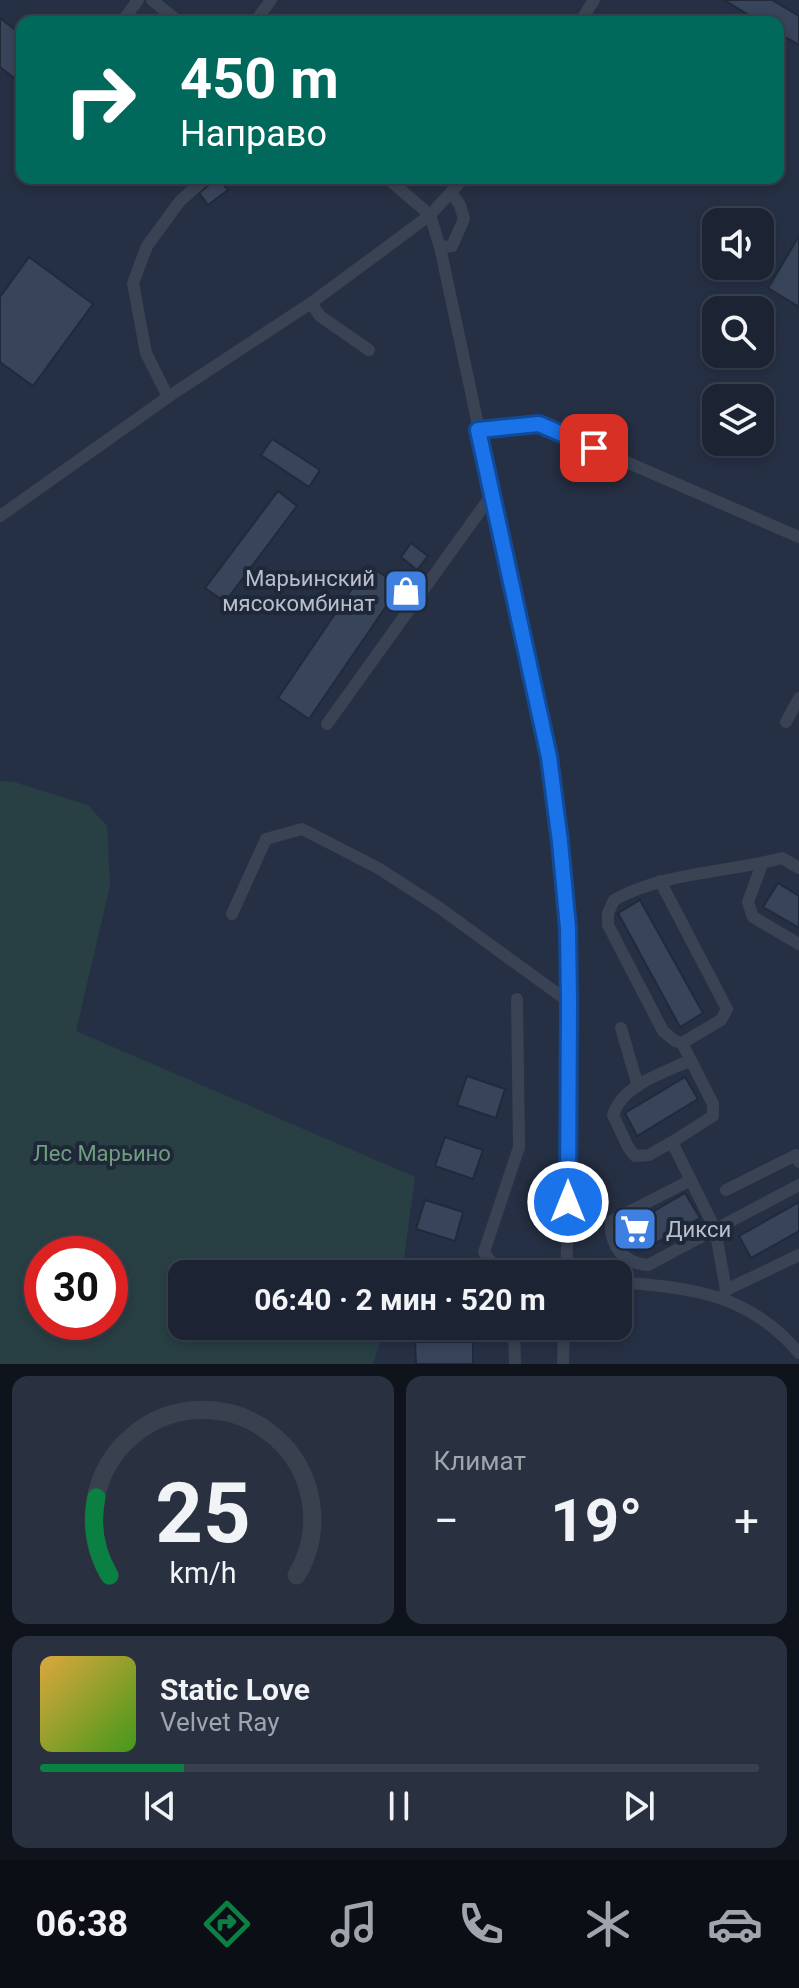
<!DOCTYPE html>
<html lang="ru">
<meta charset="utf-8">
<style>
:root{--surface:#1c2433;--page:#29303f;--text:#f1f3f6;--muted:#a0a4ac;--line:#3a414e;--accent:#0b8043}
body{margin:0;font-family:Roboto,sans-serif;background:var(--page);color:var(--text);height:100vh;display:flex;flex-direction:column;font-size:30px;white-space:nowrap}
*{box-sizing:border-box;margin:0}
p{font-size:26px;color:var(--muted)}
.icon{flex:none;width:44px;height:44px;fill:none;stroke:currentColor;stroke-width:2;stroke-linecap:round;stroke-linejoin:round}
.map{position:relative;height:1364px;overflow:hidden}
.panel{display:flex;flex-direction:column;gap:12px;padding:12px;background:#0f141c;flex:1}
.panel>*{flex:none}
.guide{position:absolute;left:16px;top:16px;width:768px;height:168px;border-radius:16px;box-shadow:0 4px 12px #0003,0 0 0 2px var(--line);background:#00695c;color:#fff;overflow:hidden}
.buttons{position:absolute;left:702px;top:208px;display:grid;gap:16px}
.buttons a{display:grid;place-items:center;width:72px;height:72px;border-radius:16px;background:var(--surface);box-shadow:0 4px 12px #0003,0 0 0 2px var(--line);font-size:40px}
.speed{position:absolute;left:24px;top:1236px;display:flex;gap:16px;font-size:40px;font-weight:700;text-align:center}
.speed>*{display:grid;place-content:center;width:104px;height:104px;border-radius:50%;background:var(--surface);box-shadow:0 4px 12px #0003,0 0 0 2px var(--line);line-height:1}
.speed .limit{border:12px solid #d22;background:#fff;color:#111}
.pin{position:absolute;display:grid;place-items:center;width:68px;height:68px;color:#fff;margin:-34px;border-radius:16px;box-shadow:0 4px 12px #0006}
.me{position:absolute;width:88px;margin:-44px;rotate:0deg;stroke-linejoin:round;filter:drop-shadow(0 0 6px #0008)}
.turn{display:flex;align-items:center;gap:28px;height:168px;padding:0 32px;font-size:36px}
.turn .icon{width:104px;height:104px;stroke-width:2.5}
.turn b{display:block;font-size:56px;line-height:68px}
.big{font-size:60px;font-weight:700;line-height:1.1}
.panel .card{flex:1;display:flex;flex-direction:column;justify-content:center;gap:12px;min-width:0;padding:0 28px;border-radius:16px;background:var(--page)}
.panel .dial{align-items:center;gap:0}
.dial svg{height:208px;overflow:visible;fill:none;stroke:var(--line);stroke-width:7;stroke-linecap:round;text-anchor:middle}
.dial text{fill:var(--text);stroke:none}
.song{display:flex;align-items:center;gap:24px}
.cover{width:96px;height:96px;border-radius:12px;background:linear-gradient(135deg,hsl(40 70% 55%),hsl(100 70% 35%))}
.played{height:8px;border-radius:4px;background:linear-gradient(90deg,var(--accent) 20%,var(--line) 20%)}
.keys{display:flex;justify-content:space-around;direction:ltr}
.heat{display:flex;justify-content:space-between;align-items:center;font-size:44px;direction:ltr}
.panel .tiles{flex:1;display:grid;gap:12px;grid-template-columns:1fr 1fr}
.card:last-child{grid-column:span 2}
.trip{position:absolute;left:168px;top:1260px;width:464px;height:80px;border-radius:16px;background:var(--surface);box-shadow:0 4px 12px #0003,0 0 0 2px var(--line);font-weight:700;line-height:80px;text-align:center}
.dock{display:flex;height:128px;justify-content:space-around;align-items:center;background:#0b0e14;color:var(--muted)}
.dock .icon{width:56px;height:56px}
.dock .current{color:var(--accent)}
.dock b{font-size:36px;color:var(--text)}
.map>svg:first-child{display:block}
.green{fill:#283f44;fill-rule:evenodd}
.building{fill:#38445a;stroke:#212a3a;stroke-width:2}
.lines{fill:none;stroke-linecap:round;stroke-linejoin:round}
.minor{stroke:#3a4353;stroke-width:12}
.route-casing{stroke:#114b97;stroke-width:20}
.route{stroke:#1a73e8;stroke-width:14}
.labels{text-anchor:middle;stroke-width:8;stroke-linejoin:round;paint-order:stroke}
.poi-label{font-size:22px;fill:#b8becd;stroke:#1f2839;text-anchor:end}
.park-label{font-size:22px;fill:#6e9e7d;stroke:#1f2839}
</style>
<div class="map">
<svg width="799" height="1364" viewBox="0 0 799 1364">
<rect width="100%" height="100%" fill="#263044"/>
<path class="green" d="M 0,781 L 14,782 L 88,805 L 107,826 L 110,886 L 76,1031 L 415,1177 L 402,1274 L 182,1274 L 182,1326 L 385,1326 L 373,1364 L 0,1364 ZM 42,1254 L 110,1254 L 110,1322 L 42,1322 Z"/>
<g class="building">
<polygon points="724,0 772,0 799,16 799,45 778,33 778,22 760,22"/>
<polygon points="0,18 22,35 22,84 0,67"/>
<polygon points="218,178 228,190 208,205 199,193"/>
<polygon points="799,236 799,307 768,288"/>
<polygon points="29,257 93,304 33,386 0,362 0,297"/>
<polygon points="272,439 320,470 309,487 261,455"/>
<polygon points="278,491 297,506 225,602 205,588"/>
<polygon points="411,543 428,556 417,570 401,557"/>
<polygon points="368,565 400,586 309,719 278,698"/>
<polygon points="778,883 799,896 799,928 763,907"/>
<polygon points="640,900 703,1013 680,1027 618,913"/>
<polygon points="467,1076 505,1089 496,1118 457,1105"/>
<polygon points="685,1077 698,1099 637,1136 625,1113"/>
<polygon points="445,1137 483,1150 473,1179 435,1166"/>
<polygon points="685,1193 700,1218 638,1253 625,1228"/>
<polygon points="425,1200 463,1212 455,1241 416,1229"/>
<polygon points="799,1202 799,1231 751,1258 739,1236"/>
<polygon points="415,1342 473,1342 473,1364 416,1364"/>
</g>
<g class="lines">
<g class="minor">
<polyline points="152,0 179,22"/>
<polyline points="122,22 138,0"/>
<polyline points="255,22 271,0"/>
<polyline points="580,22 594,0"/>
<polyline points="387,178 430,215 440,247 549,757 568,928 568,1223 566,1274"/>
<polyline points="440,247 452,246 464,219 460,205 452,194"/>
<polyline points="311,303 320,316 369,350"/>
<polyline points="168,397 146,353 133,283 147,246 180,201 206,178"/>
<polyline points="478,430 539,424 799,537"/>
<polyline points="0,516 168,397 311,303 387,247 430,215 464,178"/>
<polyline points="786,722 799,698"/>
<polyline points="327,724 493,493"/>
<polyline points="762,864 748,902 753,917 799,944"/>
<polyline points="660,881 727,1009 721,1020 682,1043"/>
<polyline points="232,914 266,839 302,829 378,868 437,906 569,1002"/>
<polyline points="621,1028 638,1086"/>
<path d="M 691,1060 C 664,1073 623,1084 613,1115 L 628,1147 L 635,1156 L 649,1155 L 672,1142 L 715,1229 L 726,1290"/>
<path d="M 672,1142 L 713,1116 L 713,1104 L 682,1043 L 675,1041 L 663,1031 L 608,925 L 608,913 L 614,900 C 665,872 726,873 782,858 L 799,868"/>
<path d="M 691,1180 L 611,1221 C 609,1247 624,1263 648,1265 L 799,1185"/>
<polyline points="726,1190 796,1155 799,1162"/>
<polyline points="500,1274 484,1252 519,1147 517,999"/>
<path d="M 618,1282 C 692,1288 748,1293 799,1353"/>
<polyline points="724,1295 726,1290 799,1255"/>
<polyline points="514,1326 515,1364"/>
<polyline points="563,1364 564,1326"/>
</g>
</g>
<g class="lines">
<g class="route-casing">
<polyline id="route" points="568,1202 569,1002 568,928 560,842 549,757 478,430 539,424 594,448"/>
</g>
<use href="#route" class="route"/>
</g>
<defs>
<g id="shop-square" transform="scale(2.3)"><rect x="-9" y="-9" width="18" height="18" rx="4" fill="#3f7fe0" stroke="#1f2839"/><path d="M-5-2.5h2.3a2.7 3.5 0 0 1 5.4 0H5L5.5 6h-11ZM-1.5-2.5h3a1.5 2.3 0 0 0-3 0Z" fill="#fff"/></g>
<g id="supermarket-square" transform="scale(2.3)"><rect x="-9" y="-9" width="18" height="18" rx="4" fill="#3f7fe0" stroke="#1f2839"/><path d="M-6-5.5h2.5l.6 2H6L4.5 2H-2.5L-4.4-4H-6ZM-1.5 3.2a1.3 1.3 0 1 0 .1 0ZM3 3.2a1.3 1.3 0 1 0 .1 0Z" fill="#fff"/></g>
</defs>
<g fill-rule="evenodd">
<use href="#shop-square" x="406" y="591"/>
<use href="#supermarket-square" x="635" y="1229"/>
</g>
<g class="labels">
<g class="poi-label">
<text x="375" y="586">Марьинский<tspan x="375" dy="25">мясокомбинат</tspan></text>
<text x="666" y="1237" text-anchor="start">Дикси</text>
</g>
<g class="park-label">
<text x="102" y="1161">Лес Марьино</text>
</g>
</g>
</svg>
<div class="buttons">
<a><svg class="icon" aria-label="sound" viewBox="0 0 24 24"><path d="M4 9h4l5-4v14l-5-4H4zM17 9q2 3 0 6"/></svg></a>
<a><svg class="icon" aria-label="search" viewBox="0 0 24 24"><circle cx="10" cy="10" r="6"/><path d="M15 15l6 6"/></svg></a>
<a><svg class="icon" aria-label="layers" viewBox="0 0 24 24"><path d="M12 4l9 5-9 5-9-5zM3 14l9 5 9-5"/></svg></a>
</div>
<div class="speed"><div class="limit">30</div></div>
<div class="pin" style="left:594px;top:448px;background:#d93025"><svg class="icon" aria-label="arrive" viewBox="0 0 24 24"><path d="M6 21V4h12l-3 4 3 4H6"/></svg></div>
<svg class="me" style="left:568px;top:1202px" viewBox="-20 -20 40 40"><circle r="17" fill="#1a73e8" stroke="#fff" stroke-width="3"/><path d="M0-11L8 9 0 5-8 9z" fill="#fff"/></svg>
<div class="trip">06:40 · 2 мин · 520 m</div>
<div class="guide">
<div class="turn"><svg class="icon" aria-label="right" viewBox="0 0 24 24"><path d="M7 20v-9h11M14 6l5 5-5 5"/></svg><div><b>450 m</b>Направо</div></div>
</div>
</div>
<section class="panel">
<div class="tiles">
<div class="card dial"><svg viewBox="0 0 100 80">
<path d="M14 69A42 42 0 1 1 86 69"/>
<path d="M14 69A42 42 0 0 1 9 39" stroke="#0b8043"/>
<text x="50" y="56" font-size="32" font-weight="700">25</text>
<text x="50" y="72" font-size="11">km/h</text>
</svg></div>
<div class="card"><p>Климат</p>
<div class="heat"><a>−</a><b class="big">19°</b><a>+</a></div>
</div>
<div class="card">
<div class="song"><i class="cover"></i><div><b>Static Love</b><p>Velvet Ray</p></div></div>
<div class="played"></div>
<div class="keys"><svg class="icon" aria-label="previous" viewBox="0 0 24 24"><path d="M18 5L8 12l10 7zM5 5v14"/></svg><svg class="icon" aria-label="pause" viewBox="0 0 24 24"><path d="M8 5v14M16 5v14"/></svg><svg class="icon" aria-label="next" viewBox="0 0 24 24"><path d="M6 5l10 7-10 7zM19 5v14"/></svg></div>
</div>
</div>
</section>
<nav class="dock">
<b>06:38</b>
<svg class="icon current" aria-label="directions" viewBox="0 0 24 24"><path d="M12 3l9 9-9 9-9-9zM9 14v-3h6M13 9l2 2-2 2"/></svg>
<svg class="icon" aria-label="music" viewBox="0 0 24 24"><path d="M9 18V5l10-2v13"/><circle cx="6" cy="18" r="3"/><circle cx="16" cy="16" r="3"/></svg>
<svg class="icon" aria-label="phone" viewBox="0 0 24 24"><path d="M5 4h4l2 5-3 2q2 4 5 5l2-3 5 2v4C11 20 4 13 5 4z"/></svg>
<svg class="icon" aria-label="climate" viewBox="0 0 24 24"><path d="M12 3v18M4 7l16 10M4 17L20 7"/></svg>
<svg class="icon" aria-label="car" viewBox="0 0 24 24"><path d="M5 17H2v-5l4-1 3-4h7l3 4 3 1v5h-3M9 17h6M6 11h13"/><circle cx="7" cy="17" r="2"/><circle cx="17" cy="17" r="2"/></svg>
</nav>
